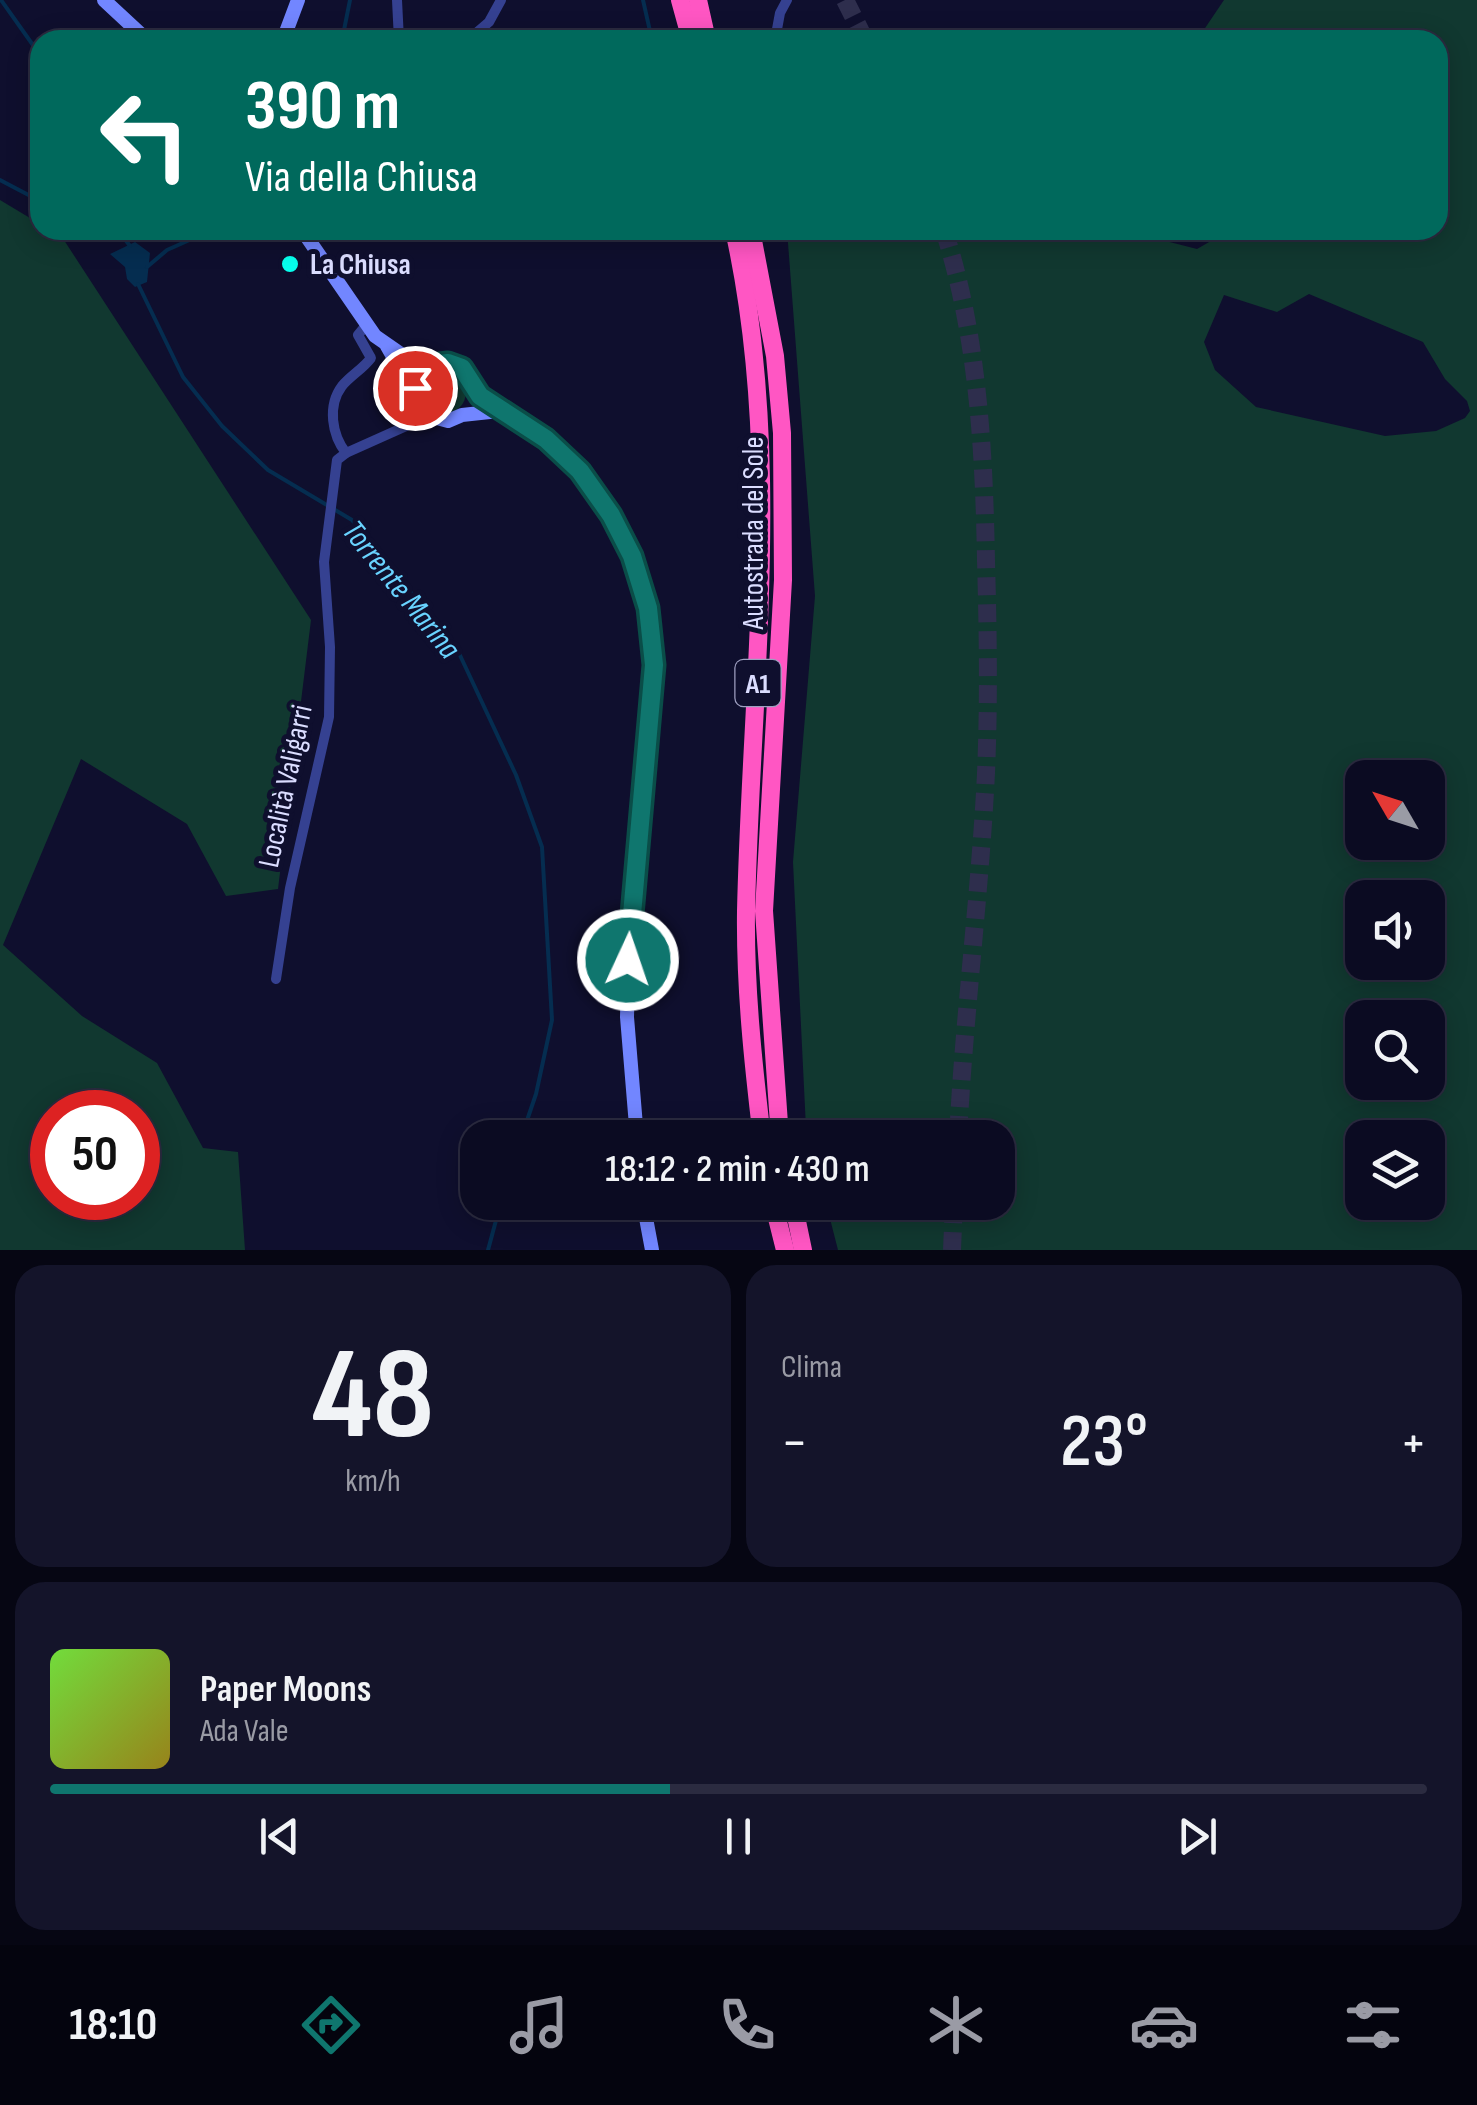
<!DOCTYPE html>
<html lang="it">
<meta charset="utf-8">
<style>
:root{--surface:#0b0b22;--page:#14142a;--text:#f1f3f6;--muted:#9a9ba5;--line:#2b2b40;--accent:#0f766e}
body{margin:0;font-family:"Sofia Sans Condensed",sans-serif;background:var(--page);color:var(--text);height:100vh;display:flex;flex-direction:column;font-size:38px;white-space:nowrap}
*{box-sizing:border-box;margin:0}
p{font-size:32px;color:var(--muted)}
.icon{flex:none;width:55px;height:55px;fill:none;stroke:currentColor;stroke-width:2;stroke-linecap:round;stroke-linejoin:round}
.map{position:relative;height:1250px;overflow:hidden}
.side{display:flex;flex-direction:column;gap:15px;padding:15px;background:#060613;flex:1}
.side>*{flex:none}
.guide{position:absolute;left:30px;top:30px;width:1418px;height:210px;border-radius:30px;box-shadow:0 5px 25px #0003,0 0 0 2px var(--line);background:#00695c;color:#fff;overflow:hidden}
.needle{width:65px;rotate:309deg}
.fabs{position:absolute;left:1345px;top:760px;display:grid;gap:20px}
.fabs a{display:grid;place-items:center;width:100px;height:100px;border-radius:20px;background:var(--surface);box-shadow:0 5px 25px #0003,0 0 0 2px var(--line);font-size:50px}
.speed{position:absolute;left:30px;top:1090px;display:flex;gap:20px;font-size:50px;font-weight:700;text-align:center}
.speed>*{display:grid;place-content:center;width:130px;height:130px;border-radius:50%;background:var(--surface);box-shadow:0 5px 25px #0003,0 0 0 2px var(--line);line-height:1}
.speed .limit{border:15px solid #d22;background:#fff;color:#111}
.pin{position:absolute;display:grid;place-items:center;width:85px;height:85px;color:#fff;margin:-42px;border:5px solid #fff;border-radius:50%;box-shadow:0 2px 10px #0007}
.me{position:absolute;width:110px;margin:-55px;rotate:3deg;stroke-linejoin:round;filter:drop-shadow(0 0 8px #0008)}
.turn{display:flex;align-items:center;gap:35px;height:210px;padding:0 50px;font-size:45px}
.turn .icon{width:130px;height:130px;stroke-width:2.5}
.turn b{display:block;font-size:70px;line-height:85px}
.big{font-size:75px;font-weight:600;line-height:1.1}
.side .card{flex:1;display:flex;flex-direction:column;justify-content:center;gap:15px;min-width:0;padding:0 35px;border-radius:30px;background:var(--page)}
.side .dial{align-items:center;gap:0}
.dial b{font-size:130px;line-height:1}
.song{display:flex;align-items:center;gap:30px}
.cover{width:120px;height:120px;border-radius:15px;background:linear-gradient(135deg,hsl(100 70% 55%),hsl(50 70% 35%))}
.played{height:10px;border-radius:5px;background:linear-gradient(90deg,var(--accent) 45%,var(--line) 45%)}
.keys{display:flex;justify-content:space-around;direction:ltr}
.heat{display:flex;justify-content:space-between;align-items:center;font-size:55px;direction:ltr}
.side .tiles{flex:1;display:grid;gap:15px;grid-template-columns:1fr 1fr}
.card:last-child{grid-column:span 2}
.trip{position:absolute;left:460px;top:1120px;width:555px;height:100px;border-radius:30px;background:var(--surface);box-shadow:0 5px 25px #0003,0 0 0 2px var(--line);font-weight:600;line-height:100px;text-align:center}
.dock{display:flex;height:160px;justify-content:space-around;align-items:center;background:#04040e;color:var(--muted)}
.dock .icon{width:70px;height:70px}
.dock .selected{color:var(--accent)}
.dock b{font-size:45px;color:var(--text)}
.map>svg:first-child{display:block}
.green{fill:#113830;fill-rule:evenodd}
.water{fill:#052d50}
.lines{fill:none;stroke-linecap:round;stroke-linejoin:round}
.stream{stroke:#052d50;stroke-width:4}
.highway-tunnel{stroke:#2e2e4d;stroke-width:18;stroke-dasharray:18 9;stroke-linecap:butt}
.street{stroke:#354191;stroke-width:10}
.secondary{stroke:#7286ff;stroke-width:14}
.highway{stroke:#ff56c3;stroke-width:18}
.route-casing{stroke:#0a4d48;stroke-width:25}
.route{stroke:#0f766e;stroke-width:18}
.poi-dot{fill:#07ffee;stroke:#0f0f2e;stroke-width:4}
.labels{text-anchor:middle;stroke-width:10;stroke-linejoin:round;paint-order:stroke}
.shield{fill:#0f0f2e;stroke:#9e9fc0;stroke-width:2.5}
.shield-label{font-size:28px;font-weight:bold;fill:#dbddff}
.poi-label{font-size:30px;font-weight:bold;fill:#dbddff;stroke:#0f0f2e;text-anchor:start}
.street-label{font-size:30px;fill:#dbddff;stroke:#0f0f2e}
.water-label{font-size:32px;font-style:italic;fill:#69d3ff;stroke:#0f0f2e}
</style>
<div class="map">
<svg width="1477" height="1250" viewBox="0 0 1477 1250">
<rect width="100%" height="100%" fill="#0f0f2e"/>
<g class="green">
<path d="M 1224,0 L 1477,0 L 1477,1250 L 838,1250 L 826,1203 L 998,1202 L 998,1138 L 809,1138 L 806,1128 L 793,862 L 815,596 L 787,230 L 921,230 L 936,240 L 993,230 L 1141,230 L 1150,237 L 1197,249 L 1230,230 L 1438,230 L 1438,40 L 1197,40 ZM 1309,294 L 1423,342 L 1445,379 L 1467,401 L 1470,411 L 1465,418 L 1436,431 L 1385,436 L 1256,407 L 1215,370 L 1204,342 L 1224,295 L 1277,312 ZM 1362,778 L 1428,778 L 1428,842 L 1362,842 ZM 1362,898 L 1428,898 L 1428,962 L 1362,962 ZM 1362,1018 L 1428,1018 L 1428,1082 L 1362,1082 ZM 1362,1138 L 1428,1138 L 1428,1202 L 1362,1202 Z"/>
<path d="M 0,200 L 40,224 L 40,230 L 51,230 L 62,237 L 311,620 L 278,889 L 226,896 L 187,824 L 81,759 L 3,945 L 82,1016 L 157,1063 L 203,1148 L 238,1152 L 245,1250 L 0,1250 ZM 52,1112 L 138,1112 L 138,1198 L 52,1198 Z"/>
<circle cx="444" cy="392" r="22"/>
</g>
<polygon class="water" points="135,242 150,253 147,282 135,287 127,279 125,267 110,254"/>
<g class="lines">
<g class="stream">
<polyline points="1,0 40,55"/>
<polyline points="643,0 652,40"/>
<polyline points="342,40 350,0"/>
<polyline points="0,180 40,201"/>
<polyline points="118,230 130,246"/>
<polyline points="147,267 167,250 212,230"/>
<polyline points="138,284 183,377 222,426 268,470 352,520 458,651 516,775 542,847 552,1020 536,1094 521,1138"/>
<polyline points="488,1250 501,1202"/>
</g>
<g class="highway-tunnel">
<polyline points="845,0 865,40"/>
<path d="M 944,230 C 978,336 984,450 986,561 C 988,632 989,702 986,773 C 980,895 964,1016 958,1138"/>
<polyline points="952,1250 954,1202"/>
</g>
<g class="street">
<polyline points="397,0 399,40"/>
<polyline points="468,40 489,22 501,0"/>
<polyline points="775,40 780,13 787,0"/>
<path d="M 346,453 C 332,435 327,406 342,386 C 351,375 363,369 371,358 L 358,335 L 367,324"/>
<polyline points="276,979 290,888 329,717 330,647 324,562 337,460 346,453 422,419 431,419"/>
</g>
<g class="secondary">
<polyline points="104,0 147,40"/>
<polyline points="283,40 298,0"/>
<polyline points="302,230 375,336 411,361 432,365 448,363 462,368 480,396 562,452 601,499 632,556 648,608 654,665 629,931 627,1017 637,1138"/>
<polyline points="387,346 426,415 448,421 462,415 499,411"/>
<polyline points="643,1202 652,1250"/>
</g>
<g class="highway">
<polyline points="680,0 691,40"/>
<polyline points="698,0 707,40"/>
<path d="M 734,230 C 784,456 751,682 746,911 C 745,987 753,1062 762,1138"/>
<polyline points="751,230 775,356 782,433 783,580 764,911 780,1138"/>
<polyline points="773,1202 785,1250"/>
<polyline points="793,1202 803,1250"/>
</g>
</g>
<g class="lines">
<g class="route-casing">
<polyline id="route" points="415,388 420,374 432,365 448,363 462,368 480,396 546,439 580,471 611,515 632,556 648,608 654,665 628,960"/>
</g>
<use href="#route" class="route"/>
</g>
<circle class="poi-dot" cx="290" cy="264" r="10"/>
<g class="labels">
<rect class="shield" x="735.5" y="660" width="45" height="46" rx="8"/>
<g class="shield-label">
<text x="758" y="693">A1</text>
</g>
<g class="poi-label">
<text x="310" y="274">La Chiusa</text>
</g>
<g class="street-label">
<text transform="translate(753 533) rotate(-90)" y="10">Autostrada del Sole</text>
<text transform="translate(285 786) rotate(-78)" y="10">Località Valigarri</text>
</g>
<g class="water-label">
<text transform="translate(402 589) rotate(51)" y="11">Torrente Marina</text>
</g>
</g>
</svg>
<div class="fabs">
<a><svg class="needle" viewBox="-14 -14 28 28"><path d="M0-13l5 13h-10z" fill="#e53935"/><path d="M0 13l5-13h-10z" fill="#9a9ba5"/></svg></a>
<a><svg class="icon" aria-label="sound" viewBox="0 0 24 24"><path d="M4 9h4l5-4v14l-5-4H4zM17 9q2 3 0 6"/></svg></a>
<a><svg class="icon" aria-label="search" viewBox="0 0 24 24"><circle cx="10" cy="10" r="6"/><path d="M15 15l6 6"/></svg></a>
<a><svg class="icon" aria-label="layers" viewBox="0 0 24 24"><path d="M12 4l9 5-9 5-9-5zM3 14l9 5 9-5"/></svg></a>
</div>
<div class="speed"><div class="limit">50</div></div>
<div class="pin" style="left:415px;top:388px;background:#d93025"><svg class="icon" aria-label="arrive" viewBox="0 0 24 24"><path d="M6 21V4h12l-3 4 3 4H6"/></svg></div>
<svg class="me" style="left:628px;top:960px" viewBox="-20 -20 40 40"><circle r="17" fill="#0f766e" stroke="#fff" stroke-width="3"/><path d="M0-11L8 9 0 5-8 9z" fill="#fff"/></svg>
<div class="trip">18:12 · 2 min · 430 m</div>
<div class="guide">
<div class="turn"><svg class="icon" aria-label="left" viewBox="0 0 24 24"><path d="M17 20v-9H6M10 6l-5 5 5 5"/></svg><div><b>390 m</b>Via della Chiusa</div></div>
</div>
</div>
<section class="side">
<div class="tiles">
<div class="card dial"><b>48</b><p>km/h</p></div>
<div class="card"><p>Clima</p>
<div class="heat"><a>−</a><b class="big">23°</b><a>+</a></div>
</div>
<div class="card">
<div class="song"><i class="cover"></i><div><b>Paper Moons</b><p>Ada Vale</p></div></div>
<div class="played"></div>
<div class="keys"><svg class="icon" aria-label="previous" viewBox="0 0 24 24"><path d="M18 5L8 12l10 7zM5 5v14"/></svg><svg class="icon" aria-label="pause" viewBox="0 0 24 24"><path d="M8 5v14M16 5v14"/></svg><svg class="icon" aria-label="next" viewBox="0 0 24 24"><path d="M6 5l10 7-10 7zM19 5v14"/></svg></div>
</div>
</div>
</section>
<nav class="dock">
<b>18:10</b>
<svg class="icon selected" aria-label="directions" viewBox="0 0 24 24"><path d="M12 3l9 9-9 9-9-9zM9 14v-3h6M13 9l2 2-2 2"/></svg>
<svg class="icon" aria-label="music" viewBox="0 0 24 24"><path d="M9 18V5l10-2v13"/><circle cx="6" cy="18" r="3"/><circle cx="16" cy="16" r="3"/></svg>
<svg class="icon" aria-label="phone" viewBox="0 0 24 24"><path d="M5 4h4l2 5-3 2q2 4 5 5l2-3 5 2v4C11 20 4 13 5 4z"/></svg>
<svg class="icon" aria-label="climate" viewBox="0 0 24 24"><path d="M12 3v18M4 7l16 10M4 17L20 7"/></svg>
<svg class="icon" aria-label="car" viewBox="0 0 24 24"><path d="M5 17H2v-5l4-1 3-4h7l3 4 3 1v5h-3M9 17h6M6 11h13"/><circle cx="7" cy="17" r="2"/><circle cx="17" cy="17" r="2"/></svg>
<svg class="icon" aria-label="filters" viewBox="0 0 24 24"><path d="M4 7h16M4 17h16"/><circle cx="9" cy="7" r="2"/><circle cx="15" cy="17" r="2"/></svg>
</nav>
